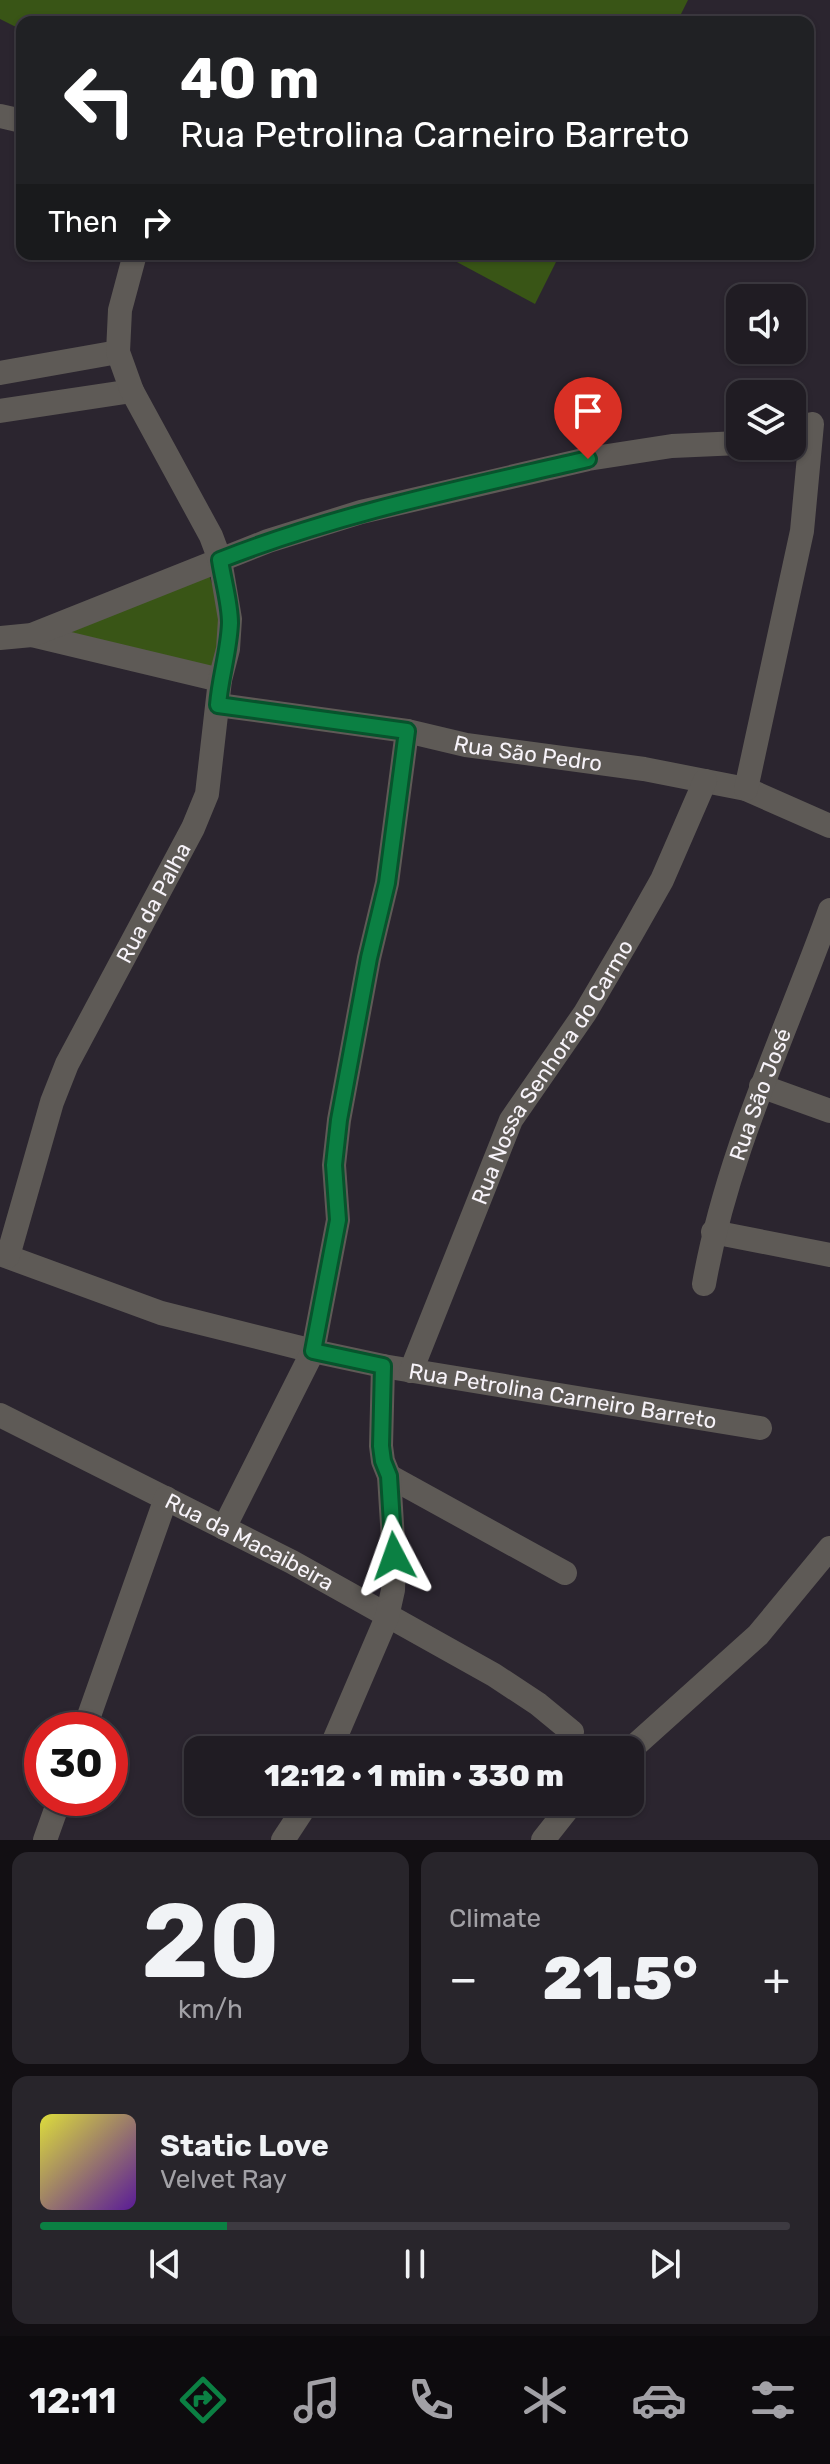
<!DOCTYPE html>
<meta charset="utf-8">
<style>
:root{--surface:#201c23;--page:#28252b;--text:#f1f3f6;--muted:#a2a1a6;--line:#3d3a41;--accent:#0b8043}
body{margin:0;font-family:Rubik,sans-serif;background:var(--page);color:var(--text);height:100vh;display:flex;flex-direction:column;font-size:30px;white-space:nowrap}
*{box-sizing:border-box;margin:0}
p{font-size:26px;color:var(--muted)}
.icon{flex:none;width:44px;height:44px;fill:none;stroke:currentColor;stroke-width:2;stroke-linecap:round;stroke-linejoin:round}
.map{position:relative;height:1840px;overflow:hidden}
.details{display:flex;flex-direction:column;gap:12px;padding:12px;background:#120f13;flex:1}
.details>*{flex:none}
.top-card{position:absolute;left:16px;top:16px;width:798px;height:244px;border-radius:16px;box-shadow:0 2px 6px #0004,0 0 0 2px var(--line);background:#202124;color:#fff;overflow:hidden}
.tools{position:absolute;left:726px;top:284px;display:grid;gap:16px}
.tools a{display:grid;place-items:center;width:80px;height:80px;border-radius:16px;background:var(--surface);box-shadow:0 2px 6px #0004,0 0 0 2px var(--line);font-size:40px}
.speed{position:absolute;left:24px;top:1712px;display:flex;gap:16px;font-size:40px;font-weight:700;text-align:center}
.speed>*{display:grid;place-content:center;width:104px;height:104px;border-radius:50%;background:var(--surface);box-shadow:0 2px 6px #0004,0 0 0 2px var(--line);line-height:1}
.speed .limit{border:12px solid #d22;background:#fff;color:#111}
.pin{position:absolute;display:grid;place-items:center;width:68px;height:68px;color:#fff;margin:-82px -34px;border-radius:50% 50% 50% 0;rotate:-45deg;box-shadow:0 0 8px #0007}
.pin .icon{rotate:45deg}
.me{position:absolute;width:88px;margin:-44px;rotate:356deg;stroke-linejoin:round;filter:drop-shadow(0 0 6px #0008)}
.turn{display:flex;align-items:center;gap:28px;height:168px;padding:0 32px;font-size:36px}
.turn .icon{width:104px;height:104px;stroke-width:2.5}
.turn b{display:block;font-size:56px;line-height:68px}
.then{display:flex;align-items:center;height:76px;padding:0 32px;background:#0003;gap:16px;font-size:30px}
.big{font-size:60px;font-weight:800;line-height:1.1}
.details .tile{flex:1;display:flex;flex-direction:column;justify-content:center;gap:12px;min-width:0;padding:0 28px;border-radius:16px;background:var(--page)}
.details .dial{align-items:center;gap:0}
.dial b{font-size:104px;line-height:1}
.song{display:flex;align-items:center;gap:24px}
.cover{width:96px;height:96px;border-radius:12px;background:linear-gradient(135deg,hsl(60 70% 55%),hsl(270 70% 35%))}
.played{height:8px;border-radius:4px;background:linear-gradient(90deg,var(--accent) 25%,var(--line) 25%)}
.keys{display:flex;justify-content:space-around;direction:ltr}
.heat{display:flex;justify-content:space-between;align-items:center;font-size:44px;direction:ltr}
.details .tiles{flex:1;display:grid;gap:12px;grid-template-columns:1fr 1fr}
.tile:last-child{grid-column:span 2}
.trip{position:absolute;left:184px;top:1736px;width:460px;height:80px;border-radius:16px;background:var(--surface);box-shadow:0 2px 6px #0004,0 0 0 2px var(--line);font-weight:800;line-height:80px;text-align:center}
.tab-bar{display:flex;height:128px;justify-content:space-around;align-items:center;background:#0d0b0e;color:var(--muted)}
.tab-bar .icon{width:56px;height:56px}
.tab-bar .selected{color:var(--accent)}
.tab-bar b{font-size:36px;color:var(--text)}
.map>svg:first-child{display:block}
.green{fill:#395516}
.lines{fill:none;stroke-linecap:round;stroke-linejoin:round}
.street{stroke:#5e5a56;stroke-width:24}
.route-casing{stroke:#07532c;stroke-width:20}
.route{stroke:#0b8043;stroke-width:14}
.labels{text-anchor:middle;stroke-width:8;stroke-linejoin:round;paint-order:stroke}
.street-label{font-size:22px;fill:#f7f3f9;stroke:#120f14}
</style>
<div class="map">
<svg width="830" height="1840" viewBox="0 0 830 1840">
<rect width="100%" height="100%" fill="#2b252f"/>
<g class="green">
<polygon points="0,0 688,0 677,22 22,22 22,30 0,19"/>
<polygon points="442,254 560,254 535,304"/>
<polygon points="208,572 223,616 216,673 62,636"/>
</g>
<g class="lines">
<g class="street">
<polyline points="0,116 22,121"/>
<polyline points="0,373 118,352"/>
<polyline points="0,411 132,391"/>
<polyline points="32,635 220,680"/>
<polyline points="0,638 32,635 268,541 361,512 588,459 672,446 740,443"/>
<path id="s1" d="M 218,705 L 407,731 L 466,745 L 644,769 L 705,781 L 746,789 L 830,826"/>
<polyline points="746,789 802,531 812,424"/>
<polyline points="761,1086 830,1111"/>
<polyline points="713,1232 830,1255"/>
<path id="s2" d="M 0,1254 L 161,1313 L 313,1351 L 383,1366 L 760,1428"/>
<path id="s3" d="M 8,1256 L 52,1102 L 67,1064 L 193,828 L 207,794 L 220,680 L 228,649 L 230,619 L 220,560 L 211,536 L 132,391 L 118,352 L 120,310 L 135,254"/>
<path id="s4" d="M 704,1284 C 727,1153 785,1035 830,910"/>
<path id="s5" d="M 411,1371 L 511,1120 L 585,1013 L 632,933 L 662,880 L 705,781"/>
<path id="s6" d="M 0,1415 L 292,1562 L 494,1675 L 538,1704 L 572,1732"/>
<polyline points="389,1476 565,1573"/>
<polyline points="224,1528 313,1351 338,1220 334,1165 339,1120 369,958 387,883 407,731"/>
<polyline points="84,1730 166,1498"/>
<polyline points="330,1750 387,1617 393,1590 394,1556 389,1476 383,1461 381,1446 383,1366"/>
<polyline points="630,1750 758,1635 830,1548"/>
<polyline points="45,1840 60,1798"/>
<polyline points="283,1840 308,1802"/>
<polyline points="543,1840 573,1802"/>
</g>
</g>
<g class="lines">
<g class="route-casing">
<path id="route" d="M 394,1556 L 389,1476 L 383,1461 L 381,1446 L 383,1366 L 313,1351 L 338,1220 L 334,1165 L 339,1120 L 369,958 L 387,883 L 407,731 L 218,705 C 220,678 229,651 230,623 C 230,603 223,580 220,560 C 339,513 464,488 588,459"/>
</g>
<use href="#route" class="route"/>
</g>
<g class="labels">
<g class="street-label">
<text dy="8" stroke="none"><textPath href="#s1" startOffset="314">Rua São Pedro</textPath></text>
<text dy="8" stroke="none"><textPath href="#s3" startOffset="384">Rua da Palha</textPath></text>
<text dy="8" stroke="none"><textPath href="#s5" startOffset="332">Rua Nossa Senhora do Carmo</textPath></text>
<text dy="8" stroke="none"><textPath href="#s4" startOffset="198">Rua São José</textPath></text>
<text dy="8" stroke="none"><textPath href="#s2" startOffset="582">Rua Petrolina Carneiro Barreto</textPath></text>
<text dy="8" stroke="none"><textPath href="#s6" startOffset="280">Rua da Macaibeira</textPath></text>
</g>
</g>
</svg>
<div class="tools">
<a><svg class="icon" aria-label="sound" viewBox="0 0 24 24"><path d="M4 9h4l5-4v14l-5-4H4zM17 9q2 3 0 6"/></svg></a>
<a><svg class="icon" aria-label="layers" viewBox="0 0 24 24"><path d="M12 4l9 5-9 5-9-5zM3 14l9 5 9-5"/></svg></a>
</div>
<div class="speed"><div class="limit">30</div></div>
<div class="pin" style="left:588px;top:459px;background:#d93025"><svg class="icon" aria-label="arrive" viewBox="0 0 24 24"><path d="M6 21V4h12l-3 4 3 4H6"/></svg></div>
<svg class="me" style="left:394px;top:1556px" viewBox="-20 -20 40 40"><path d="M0-17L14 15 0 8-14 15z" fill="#0b8043" stroke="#fff" stroke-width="4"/></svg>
<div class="trip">12:12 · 1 min · 330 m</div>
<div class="top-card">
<div class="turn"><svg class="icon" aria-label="left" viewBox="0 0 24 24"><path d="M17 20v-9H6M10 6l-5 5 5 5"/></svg><div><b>40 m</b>Rua Petrolina Carneiro Barreto</div></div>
<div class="then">Then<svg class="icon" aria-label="right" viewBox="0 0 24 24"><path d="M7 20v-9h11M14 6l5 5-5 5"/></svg></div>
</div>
</div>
<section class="details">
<div class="tiles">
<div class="tile dial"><b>20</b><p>km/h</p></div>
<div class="tile"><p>Climate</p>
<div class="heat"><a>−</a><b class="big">21.5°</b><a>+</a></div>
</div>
<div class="tile">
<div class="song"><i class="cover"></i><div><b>Static Love</b><p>Velvet Ray</p></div></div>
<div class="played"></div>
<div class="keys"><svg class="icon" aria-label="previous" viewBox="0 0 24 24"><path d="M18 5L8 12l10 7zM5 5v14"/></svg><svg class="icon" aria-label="pause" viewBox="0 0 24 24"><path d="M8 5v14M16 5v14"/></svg><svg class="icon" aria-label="next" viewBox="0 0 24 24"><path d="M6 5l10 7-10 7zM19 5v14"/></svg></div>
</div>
</div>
</section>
<nav class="tab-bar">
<b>12:11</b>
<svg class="icon selected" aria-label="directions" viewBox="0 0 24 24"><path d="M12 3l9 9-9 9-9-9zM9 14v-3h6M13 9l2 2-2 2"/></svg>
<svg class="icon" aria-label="music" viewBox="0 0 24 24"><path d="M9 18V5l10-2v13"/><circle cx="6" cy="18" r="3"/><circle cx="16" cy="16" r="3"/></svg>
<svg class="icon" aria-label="phone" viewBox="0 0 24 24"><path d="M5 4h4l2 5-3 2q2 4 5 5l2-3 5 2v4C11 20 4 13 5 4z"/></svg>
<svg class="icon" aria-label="climate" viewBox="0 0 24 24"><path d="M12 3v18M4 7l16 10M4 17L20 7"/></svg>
<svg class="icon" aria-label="car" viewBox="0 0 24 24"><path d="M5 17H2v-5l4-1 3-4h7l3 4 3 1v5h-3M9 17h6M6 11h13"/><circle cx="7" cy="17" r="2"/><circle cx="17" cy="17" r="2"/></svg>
<svg class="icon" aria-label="filters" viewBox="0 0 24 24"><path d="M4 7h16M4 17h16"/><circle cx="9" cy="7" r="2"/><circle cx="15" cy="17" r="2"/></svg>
</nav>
